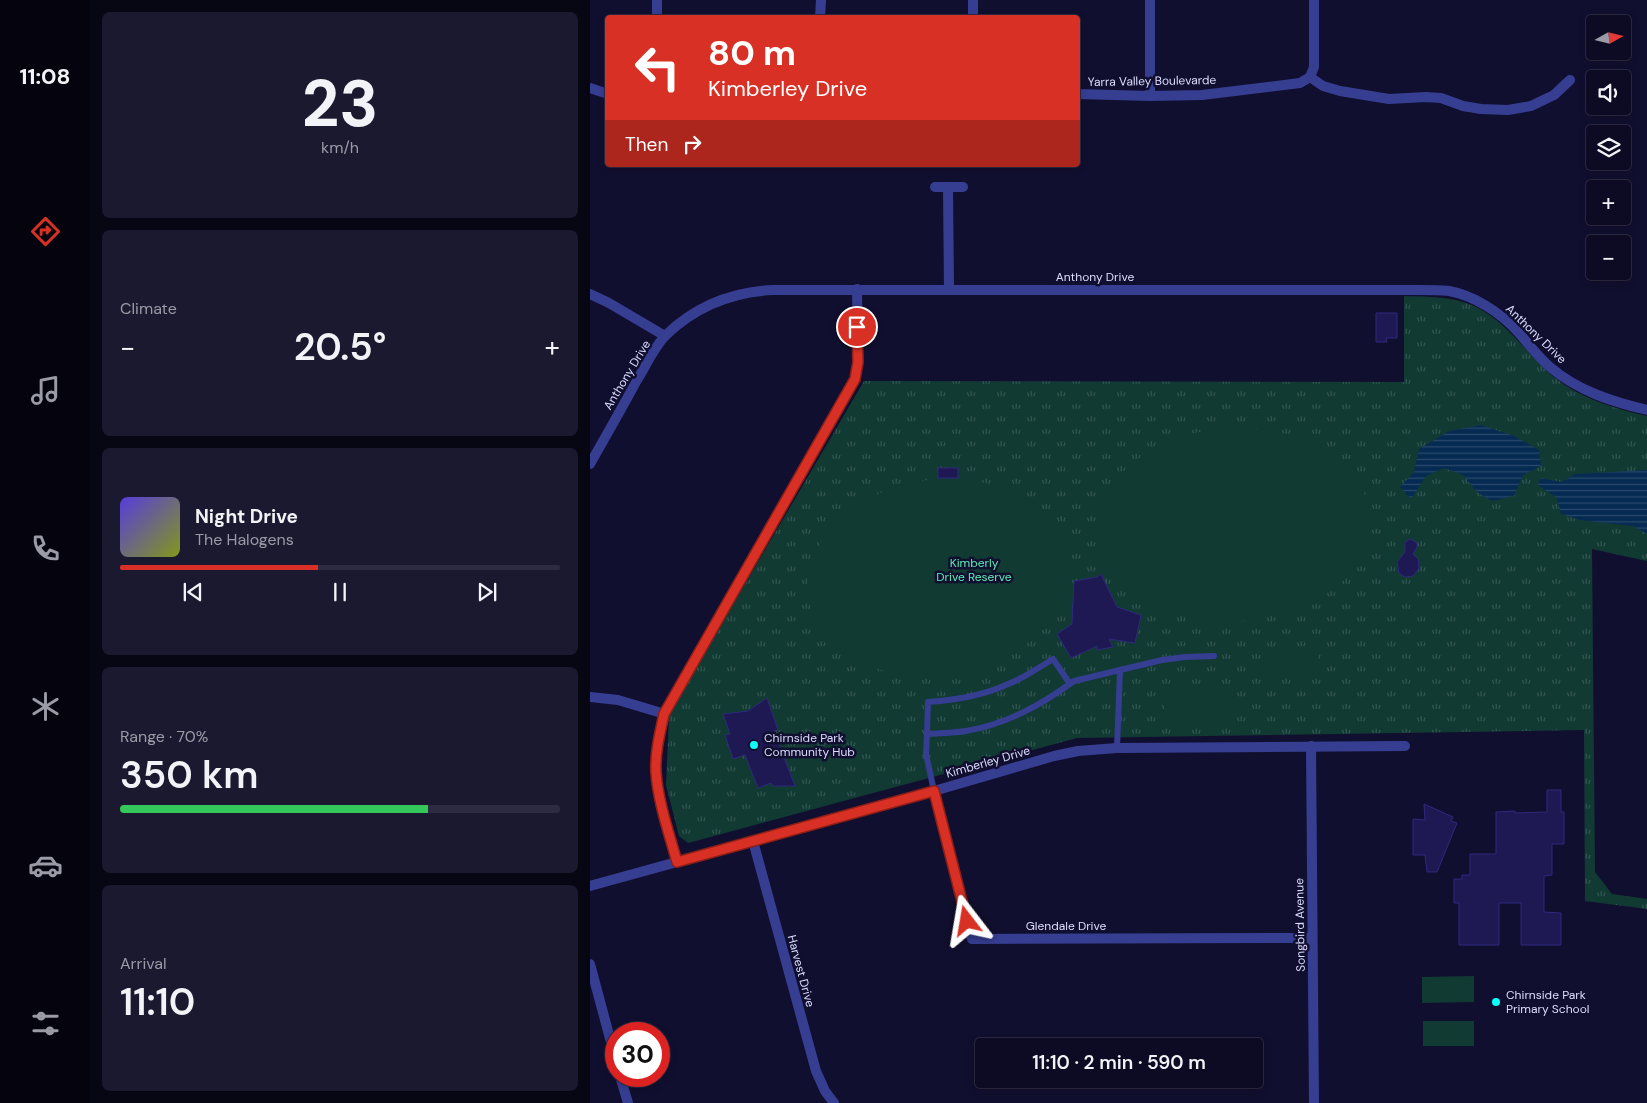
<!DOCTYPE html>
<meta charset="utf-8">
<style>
:root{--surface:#0d0b23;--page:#1b1930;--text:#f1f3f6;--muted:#9a9ba6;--line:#2d2b41;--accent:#d93025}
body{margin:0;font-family:"DM Sans",sans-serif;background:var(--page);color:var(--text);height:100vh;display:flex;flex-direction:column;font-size:19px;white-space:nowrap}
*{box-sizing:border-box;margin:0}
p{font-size:16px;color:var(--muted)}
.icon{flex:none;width:28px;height:28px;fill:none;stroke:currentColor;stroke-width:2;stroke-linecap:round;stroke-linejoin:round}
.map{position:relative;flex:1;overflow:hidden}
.details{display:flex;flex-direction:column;gap:12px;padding:12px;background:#070613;width:500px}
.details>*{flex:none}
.hud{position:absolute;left:15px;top:15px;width:475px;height:152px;border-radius:5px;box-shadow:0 2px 8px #0003,0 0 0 1px var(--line);background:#d93025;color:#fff;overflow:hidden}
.needle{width:32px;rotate:82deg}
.buttons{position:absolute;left:996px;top:15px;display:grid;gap:10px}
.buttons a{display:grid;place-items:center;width:45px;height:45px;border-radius:5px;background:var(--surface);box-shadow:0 2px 8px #0003,0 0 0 1px var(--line);font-size:25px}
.speed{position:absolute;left:15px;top:1022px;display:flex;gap:10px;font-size:25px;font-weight:700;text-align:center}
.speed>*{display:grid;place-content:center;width:65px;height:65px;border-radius:50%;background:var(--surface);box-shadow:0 2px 8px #0003,0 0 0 1px var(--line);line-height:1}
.speed .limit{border:8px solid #d22;background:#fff;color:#111}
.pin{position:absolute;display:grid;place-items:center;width:42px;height:42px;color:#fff;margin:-21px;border:2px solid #fff;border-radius:50%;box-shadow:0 1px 5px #0007}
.me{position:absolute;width:55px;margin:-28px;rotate:346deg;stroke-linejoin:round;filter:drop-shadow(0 0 4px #0008)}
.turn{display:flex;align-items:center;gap:18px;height:105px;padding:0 20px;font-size:22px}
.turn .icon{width:65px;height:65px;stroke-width:2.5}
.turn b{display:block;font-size:35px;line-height:42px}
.then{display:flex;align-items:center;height:48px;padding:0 20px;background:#0003;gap:10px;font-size:19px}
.big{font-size:38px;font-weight:600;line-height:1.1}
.details .card{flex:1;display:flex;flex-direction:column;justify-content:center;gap:8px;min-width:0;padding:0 18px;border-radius:8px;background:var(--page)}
.details .dial{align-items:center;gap:0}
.dial b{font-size:65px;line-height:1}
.song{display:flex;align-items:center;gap:15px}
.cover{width:60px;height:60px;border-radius:8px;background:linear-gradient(135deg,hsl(250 70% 55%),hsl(70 70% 35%))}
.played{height:5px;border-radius:2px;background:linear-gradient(90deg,var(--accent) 45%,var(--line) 45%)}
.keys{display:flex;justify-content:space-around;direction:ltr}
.heat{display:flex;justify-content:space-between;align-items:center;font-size:28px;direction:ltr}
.charge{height:8px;border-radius:4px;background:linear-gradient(90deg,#34c759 70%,var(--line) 0)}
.trip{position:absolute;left:385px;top:1038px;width:288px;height:50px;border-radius:5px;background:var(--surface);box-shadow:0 2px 8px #0003,0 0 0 1px var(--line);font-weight:600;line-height:50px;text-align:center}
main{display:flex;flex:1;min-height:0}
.tabs{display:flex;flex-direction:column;width:90px;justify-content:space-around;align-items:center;background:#05040e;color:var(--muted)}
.tabs .icon{width:35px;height:35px}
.tabs .selected{color:var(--accent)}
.tabs b{font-size:22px;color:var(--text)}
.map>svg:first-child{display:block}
.park{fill:url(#park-tufts)}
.garden{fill:#113a33}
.water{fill:url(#water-rules)}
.building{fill:#1e1952;stroke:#2f2980}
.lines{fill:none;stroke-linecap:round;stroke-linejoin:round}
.lane{stroke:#363e92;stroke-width:6}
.street{stroke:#363e92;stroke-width:10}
.route-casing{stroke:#8d1f18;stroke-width:12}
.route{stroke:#d93025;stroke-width:9}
.poi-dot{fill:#09fff9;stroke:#110f2f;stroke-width:2}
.labels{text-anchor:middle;stroke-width:5;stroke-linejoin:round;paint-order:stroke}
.street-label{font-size:12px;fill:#ddf;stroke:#110f2f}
.park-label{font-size:12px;fill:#5bedb6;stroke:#110f2f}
.poi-label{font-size:12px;fill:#ddf;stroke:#110f2f;text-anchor:start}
</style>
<main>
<nav class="tabs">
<b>11:08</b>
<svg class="icon selected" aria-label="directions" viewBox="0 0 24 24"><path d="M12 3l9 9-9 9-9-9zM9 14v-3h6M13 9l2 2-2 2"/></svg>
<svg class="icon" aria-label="music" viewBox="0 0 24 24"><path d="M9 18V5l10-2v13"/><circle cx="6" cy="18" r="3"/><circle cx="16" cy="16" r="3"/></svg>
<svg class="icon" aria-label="phone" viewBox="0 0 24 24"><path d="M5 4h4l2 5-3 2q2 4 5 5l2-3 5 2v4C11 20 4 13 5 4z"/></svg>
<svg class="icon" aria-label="climate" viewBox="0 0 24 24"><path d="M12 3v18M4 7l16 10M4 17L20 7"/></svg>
<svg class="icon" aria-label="car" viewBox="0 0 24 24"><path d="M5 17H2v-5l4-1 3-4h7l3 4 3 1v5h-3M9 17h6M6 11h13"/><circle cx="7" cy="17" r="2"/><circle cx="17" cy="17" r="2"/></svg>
<svg class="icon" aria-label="filters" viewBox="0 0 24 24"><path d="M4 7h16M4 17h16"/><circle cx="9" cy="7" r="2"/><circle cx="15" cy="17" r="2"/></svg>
</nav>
<section class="details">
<div class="card dial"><b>23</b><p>km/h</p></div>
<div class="card"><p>Climate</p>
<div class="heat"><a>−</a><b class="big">20.5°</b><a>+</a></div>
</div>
<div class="card">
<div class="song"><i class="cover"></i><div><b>Night Drive</b><p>The Halogens</p></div></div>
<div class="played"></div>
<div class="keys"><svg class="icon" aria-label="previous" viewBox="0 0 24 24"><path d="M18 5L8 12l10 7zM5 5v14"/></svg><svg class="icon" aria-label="pause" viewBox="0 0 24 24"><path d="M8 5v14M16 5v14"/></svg><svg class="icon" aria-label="next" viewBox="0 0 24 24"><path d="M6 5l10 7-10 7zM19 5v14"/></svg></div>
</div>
<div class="card"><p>Range · 70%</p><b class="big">350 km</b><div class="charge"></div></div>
<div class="card"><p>Arrival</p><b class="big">11:10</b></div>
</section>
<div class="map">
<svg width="1057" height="1103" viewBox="0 0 1057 1103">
<defs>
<pattern id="park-tufts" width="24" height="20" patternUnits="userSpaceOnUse" patternTransform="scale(1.25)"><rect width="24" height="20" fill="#113a33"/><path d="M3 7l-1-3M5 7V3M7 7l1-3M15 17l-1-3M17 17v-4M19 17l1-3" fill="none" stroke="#335652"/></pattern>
<pattern id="water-rules" width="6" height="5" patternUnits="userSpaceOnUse" patternTransform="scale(1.25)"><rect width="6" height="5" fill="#052b52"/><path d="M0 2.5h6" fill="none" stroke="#29496c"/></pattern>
</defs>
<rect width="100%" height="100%" fill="#110f2f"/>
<path class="park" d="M 814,296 C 838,297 864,296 886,307 C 915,321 933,349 957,371 C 984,396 1021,408 1057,416 L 1057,561 L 1002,549 L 1005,872 L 1022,894 L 1057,899 L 1057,909 L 995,901 L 994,730 L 487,738 L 98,843 L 89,836 L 76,785 L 79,716 L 107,666 L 274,381 L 814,382 Z"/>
<g class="garden">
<path d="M 641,428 C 691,428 750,441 773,491 C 780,506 782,523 778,539 C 763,599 685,622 630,622 C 611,622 593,617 575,611 C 550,603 524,585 513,559 C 487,496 546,450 600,434 C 614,431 627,429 641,428 Z"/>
<path d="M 373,479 C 389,482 405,484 421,490 C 442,499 463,516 473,537 C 498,592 456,637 409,660 C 401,665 391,670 382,672 C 355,678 325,678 299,672 C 220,653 187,574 253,517 C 276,497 309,482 339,480 C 350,479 362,479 373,479 Z"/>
<polygon points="677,648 729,652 727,677 675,674"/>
<rect x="575" y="690" width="69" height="32"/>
<polygon points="884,976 884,1002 832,1003 832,977"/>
<rect x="833" y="1021" width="51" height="25"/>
</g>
<g class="water">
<polygon points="891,425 924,436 949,450 951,466 933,475 924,496 902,501 887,492 873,475 854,468 836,476 821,499 810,487 824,472 829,449 859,431"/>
<polygon points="1057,470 1057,534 1043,526 990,520 971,514 967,498 948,485 950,478 972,482 985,474"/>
</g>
<g class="building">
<polygon points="786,313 807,313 807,338 796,338 797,342 786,342"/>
<rect x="348" y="468" width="20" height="10"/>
<polygon points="820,539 827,543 827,547 823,554 828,559 829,567 828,570 823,576 815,577 809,573 807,562 815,552 815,542"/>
<polygon points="511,574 527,607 551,615 545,643 519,639 523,647 507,650 507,646 481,658 467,634 482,624 484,581 507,577"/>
<polygon points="177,698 188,730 184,731 205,786 183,786 181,783 168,788 155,755 143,759 135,735 140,734 133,714 158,711"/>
<polygon points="957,790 971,790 971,812 974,812 974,844 962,844 962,875 954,876 954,912 971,913 971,945 931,945 931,903 909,903 909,945 869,945 869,903 864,903 864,879 872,879 872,875 880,875 880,854 906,854 906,812 925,811 925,813 957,812"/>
<polygon points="834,804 863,817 861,821 867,823 847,872 837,872 835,855 823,855 823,819 835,820"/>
</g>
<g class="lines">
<g class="lane">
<path d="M 480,684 L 463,659 C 448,668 434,678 418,684 C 393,696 366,700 338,702 L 337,734 C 349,733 363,733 376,731 C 417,724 451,705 484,681 L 572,660 L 595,657 L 624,656"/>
<polyline points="337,734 336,754 344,791"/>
<polyline points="527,748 530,671"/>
</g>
<g class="street">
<polyline points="67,0 67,18"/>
<polyline points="560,0 560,96"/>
<polyline points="230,18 231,0"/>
<polyline points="383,18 383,0"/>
<polyline points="720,77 724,67 724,0"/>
<polyline points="0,88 18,94"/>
<polyline points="488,94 560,96 612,95 710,83 720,77 733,86 750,91 799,99 836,97 851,98 873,106 891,109 918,110 941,106 964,95 980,80"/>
<polyline points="345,187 373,187"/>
<polyline points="358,188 359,289"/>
<polyline points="0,294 19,303 75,336"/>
<path d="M 0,464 C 16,436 32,408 47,380 C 56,366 64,347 76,335 C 106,306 142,292 183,290 L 828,290 C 838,290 849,290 859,291 C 883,295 911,313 927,331 C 938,343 948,357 960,367 C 988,391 1023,402 1057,410"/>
<polyline points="0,697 28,700 75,714"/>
<polyline points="721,746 724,1103"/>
<polyline points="344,791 382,939 722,938"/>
<polyline points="163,841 226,1071 235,1091 244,1103"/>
<path d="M 87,862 C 79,833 68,802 66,772 C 65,752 70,733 75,714 L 265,379 L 268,362 L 267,289"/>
<polyline points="0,886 344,791 464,756 488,751 527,748 815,746"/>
<polyline points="0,964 26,1061"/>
<polyline points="30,1076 38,1103"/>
</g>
</g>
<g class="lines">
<g class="route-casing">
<path id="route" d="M 267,327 L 268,362 L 265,379 L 74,714 C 70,733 65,752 66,772 C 68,802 79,833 87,862 L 344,791 L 377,921"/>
</g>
<use href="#route" class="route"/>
</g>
<g class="poi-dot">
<circle cx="164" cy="745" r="5"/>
<circle cx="906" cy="1002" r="5"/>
</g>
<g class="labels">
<g class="street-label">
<text transform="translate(562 81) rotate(-1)" y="4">Yarra Valley Boulevarde</text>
<text x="505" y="281">Anthony Drive</text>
<text transform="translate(946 334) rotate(44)" y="4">Anthony Drive</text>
<text transform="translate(37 375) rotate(-59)" y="4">Anthony Drive</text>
<text transform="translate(398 762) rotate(-16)" y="4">Kimberley Drive</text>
<text transform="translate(710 925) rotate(-91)" y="4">Songbird Avenue</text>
<text x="476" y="930">Glendale Drive</text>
<text transform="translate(211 971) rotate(75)" y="4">Harvest Drive</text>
</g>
<g class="park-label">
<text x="384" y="567">Kimberly<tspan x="384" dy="14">Drive Reserve</tspan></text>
</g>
<g class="poi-label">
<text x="174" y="742">Chirnside Park<tspan x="174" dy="14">Community Hub</tspan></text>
<text x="916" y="999">Chirnside Park<tspan x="916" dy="14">Primary School</tspan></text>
</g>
</g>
</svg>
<div class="buttons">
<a><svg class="needle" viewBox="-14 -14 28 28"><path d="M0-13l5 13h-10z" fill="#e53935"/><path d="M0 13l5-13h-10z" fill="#9a9ba6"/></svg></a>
<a><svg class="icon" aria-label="sound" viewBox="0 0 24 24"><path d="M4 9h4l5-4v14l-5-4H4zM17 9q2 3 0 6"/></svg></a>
<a><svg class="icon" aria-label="layers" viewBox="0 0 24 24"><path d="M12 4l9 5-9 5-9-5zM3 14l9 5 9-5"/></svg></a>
<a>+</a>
<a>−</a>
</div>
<div class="speed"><div class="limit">30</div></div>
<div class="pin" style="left:267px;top:327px;background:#d93025"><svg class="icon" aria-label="arrive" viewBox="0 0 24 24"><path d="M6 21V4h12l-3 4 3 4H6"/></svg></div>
<svg class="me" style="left:377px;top:921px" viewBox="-20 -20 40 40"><path d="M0-17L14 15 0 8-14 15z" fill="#d93025" stroke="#fff" stroke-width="4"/></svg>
<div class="trip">11:10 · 2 min · 590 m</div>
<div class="hud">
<div class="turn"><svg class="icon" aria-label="left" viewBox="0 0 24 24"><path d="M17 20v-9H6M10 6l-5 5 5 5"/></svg><div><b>80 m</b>Kimberley Drive</div></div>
<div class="then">Then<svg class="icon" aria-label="right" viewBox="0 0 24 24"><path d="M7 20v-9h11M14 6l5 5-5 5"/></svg></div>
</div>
</div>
</main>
